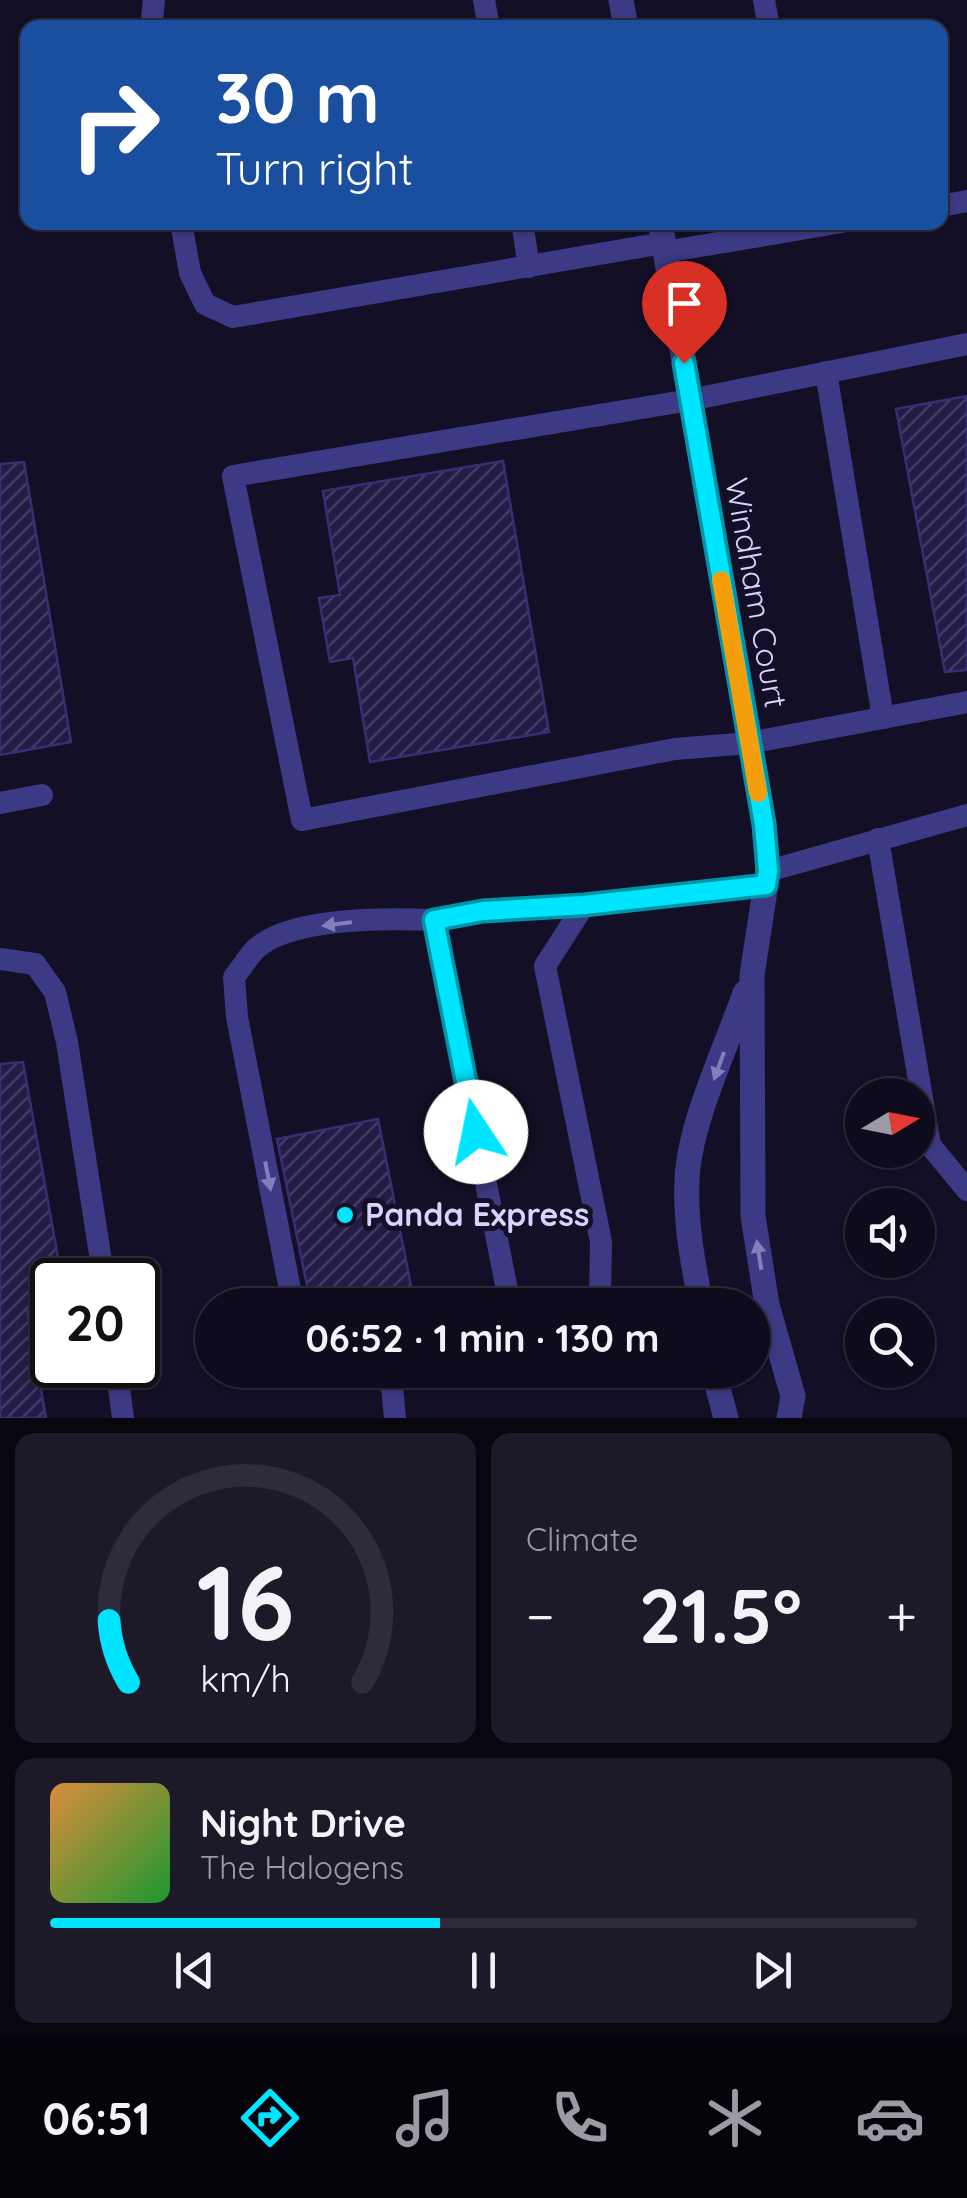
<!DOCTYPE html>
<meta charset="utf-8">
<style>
:root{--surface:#0e0b1c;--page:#1c1929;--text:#f1f3f6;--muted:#9b9ba3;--line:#2e2b3b;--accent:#00e5ff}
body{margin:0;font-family:Quicksand,sans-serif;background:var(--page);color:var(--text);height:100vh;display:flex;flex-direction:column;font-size:38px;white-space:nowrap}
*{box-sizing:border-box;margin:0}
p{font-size:32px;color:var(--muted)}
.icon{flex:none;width:55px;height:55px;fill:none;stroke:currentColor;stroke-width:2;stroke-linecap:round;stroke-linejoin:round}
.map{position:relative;height:1418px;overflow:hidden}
.details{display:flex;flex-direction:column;gap:15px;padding:15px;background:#08060f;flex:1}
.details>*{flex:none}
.guide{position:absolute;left:20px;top:20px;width:928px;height:210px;border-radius:20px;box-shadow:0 2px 8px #0004,0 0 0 2px var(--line);background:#1a4fa0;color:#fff;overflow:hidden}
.needle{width:65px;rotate:80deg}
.tools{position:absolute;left:845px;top:1078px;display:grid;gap:20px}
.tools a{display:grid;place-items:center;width:90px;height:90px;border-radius:50%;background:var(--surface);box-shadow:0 2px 8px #0004,0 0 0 2px var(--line);font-size:50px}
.speed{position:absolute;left:30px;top:1258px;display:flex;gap:20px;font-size:50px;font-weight:700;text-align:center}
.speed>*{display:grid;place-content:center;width:130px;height:130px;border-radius:50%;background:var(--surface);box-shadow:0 2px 8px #0004,0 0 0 2px var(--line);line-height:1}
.speed .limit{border:5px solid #111;border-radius:15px;background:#fff;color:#111}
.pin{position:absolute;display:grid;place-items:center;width:85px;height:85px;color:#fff;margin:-102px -42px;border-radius:50% 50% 50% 0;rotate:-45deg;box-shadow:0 0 10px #0007}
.pin .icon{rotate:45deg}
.me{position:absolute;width:110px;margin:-55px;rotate:349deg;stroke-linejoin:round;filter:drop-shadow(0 0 8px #0008)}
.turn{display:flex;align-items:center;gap:35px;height:210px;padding:0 30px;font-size:45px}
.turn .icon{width:130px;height:130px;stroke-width:2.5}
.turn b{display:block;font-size:70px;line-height:85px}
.big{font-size:75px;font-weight:700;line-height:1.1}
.details .card{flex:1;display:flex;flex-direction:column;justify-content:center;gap:15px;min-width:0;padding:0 35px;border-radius:20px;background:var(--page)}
.details .dial{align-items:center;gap:0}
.dial svg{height:260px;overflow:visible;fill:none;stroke:var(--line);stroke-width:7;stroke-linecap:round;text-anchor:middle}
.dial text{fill:var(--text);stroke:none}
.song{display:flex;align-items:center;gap:30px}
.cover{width:120px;height:120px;border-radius:15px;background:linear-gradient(135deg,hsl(30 70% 55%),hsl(130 70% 35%))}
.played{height:10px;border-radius:5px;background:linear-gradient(90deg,var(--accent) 45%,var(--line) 45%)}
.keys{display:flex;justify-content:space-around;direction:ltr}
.heat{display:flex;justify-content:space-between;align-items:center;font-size:55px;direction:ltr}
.details .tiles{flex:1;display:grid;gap:15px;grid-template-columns:1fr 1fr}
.card:last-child{grid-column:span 2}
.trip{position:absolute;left:195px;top:1288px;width:575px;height:100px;border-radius:50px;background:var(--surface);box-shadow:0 2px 8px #0004,0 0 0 2px var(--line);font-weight:700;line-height:100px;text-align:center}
.menu{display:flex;height:160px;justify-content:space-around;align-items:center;background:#06040b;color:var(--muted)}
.menu .icon{width:70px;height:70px}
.menu .on{color:var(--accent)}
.menu b{font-size:45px;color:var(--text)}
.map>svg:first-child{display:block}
.building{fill:url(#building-hatch);stroke:#3b2d73;stroke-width:2.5}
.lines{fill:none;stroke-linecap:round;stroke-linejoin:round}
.service{stroke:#3d3a85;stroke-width:22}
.minor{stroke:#3d3a85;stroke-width:25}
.oneway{fill:#837fbc}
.route-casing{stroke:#0095a6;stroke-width:25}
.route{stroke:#00e5ff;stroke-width:18}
.slow{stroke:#f59e0b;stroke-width:18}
.poi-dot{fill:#00e5ff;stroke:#130f26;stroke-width:4}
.labels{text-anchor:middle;stroke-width:10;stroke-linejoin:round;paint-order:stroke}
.street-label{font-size:32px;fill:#d9d4ff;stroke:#130f26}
.poi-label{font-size:32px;font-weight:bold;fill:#d9d4ff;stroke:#130f26;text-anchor:start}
</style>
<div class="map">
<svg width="967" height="1418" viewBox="0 0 967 1418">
<defs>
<pattern id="building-hatch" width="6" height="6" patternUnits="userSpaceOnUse" patternTransform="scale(2.5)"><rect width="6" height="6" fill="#241b47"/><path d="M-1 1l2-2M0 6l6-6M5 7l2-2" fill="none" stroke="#433b63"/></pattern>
</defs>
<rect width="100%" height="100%" fill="#130f26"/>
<g class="building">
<polygon points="967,396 967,670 945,672 896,409"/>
<polygon points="503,461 549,732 370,762 353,658 330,662 319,598 340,595 323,491"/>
<polygon points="24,462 71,742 0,755 0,464"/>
<polygon points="23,1062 62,1280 52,1280 52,1306 27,1310 46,1418 0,1418 0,1064"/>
<polygon points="378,1119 412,1291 345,1305 311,1305 277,1139"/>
</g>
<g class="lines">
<g class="service">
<polyline points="484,0 489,28"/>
<polyline points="764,0 769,28"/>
<polyline points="151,28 154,0"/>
<polyline points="940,206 967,201"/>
<polyline points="181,222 190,273 205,304 233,317 663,243"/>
<polyline points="522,222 529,267"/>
<polyline points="665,252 842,222"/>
<polyline points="967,344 690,400 233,476 302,820 675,749 749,743 967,702"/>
<polyline points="826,372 883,718"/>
<polyline points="0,803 42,795"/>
<polyline points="878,839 930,1145 967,1190"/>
<polyline points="768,871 967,815"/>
<polyline points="0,959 35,964 55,992 67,1042 104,1280"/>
<path d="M 293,1305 L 237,1017 L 234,977 C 242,968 249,954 258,947 C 294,917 389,918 434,920"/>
<polyline points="510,1305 434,920 483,911 584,905"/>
<polyline points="586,1305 600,1292 601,1242 545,966 584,905 766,885"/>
<polyline points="116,1365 123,1418"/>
<polyline points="372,1370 392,1386"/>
<polyline points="395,1418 392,1386 407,1370"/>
</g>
<g class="minor">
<polyline points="621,0 626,28"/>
<polyline points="660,222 764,824 768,871 752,975 753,1216 767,1305 793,1396 789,1418"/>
<path d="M 701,1305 C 693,1264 685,1222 687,1180 C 689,1124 726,1048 745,993"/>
<polyline points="713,1370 726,1418"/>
</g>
</g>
<defs><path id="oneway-solid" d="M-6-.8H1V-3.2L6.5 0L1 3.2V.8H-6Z" transform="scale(2.5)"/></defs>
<g class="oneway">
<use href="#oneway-solid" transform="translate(337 924) rotate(173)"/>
<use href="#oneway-solid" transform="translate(719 1066) rotate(110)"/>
<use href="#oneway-solid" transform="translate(268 1176) rotate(79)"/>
<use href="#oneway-solid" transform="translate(759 1255) rotate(-99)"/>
</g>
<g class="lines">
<g class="route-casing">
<polyline id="route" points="476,1132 434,920 483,911 584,905 766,885 768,871 764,824 684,363"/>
</g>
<use href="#route" class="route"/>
<polyline class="slow" points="721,580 758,793"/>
</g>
<circle class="poi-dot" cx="345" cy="1215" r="10"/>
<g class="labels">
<g class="street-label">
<text transform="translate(756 593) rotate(80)" y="11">Windham Court</text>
</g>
<g class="poi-label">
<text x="365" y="1226">Panda Express</text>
</g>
</g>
</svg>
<div class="tools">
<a><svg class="needle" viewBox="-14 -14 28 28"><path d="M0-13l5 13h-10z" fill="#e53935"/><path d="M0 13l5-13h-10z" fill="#9b9ba3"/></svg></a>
<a><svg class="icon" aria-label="sound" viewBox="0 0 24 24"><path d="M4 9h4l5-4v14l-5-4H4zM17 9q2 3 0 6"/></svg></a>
<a><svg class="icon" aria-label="search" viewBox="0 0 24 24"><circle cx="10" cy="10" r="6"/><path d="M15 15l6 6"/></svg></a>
</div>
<div class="speed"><div class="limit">20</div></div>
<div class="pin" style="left:684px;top:363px;background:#d93025"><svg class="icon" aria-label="arrive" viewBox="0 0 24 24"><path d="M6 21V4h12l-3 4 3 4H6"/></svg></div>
<svg class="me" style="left:476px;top:1132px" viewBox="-20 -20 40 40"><circle r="19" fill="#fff"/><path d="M0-13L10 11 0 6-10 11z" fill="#00e5ff"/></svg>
<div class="trip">06:52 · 1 min · 130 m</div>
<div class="guide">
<div class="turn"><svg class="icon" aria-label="right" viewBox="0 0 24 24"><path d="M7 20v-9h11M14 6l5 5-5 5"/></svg><div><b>30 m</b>Turn right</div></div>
</div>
</div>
<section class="details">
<div class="tiles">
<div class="card dial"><svg viewBox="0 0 100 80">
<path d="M14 69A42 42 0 1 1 86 69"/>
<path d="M14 69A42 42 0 0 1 8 50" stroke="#00e5ff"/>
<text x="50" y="56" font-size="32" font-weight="700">16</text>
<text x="50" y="72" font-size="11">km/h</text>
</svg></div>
<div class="card"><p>Climate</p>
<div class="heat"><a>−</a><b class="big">21.5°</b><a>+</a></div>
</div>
<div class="card">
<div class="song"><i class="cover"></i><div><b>Night Drive</b><p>The Halogens</p></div></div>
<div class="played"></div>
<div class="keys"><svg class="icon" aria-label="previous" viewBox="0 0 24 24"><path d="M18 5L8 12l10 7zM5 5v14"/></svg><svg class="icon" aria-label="pause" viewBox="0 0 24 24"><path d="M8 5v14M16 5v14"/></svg><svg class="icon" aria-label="next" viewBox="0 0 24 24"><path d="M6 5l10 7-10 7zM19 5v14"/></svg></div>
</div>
</div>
</section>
<nav class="menu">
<b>06:51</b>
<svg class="icon on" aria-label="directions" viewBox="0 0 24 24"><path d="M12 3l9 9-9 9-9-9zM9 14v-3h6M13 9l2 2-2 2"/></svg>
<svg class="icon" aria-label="music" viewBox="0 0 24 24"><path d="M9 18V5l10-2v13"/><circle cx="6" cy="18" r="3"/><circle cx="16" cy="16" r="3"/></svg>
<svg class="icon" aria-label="phone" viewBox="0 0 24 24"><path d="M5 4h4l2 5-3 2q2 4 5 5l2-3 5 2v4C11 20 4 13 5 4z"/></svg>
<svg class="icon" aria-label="climate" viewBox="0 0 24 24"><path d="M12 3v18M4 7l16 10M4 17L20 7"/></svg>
<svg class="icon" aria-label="car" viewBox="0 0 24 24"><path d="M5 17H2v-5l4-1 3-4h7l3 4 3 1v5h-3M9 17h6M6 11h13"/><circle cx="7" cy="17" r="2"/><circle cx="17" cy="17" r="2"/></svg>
</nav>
